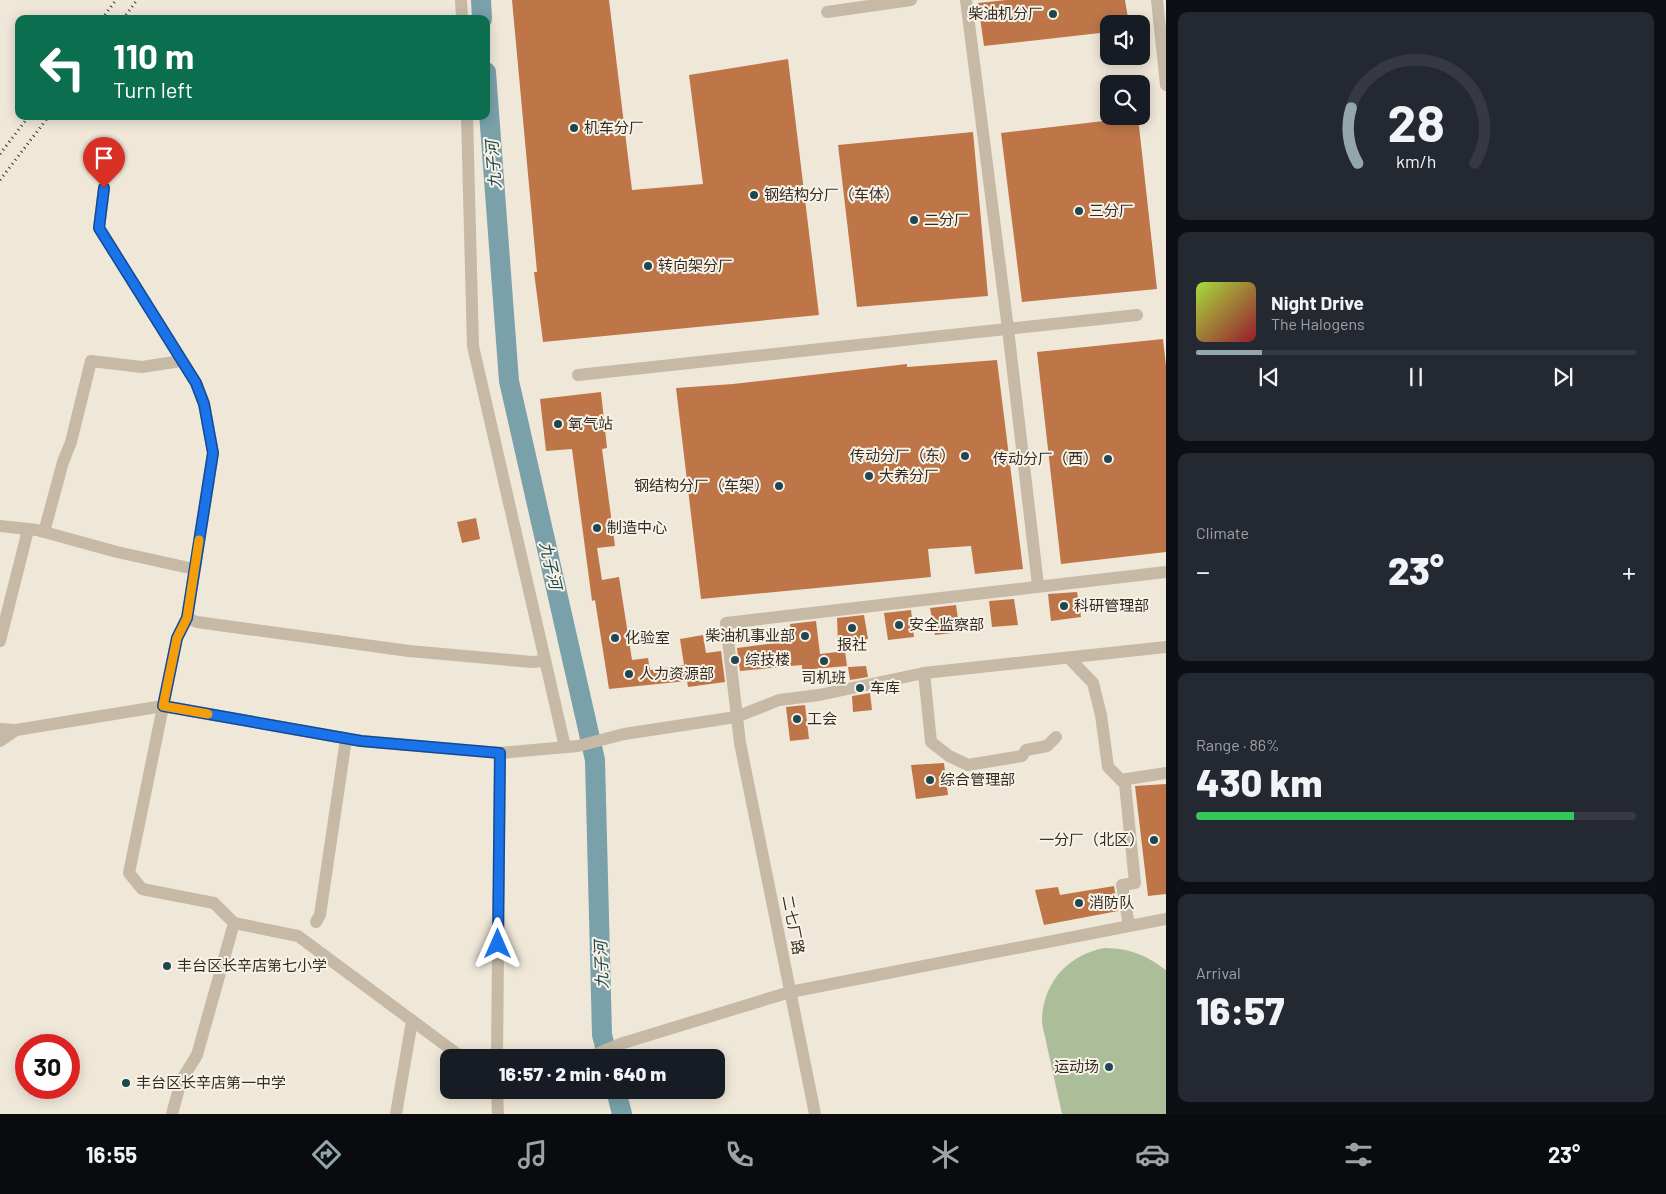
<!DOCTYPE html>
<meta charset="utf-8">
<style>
:root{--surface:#171b24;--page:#242831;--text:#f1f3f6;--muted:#9ea1a6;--line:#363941;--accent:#92a6ac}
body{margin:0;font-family:Barlow,"Noto Sans SC",sans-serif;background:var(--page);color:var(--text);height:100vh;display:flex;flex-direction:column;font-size:19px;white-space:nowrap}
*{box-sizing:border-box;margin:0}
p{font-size:16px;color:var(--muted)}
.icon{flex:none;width:28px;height:28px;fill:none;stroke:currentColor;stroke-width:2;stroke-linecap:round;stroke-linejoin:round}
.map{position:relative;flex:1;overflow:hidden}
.side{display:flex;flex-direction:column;gap:12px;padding:12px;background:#0d0f14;width:500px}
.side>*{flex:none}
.guide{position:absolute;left:15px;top:15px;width:475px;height:105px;border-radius:10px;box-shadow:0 2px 12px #0003;background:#0b6e4f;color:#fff;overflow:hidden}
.tools{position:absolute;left:1100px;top:15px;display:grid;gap:10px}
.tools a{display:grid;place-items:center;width:50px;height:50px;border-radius:10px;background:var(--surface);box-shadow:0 2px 12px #0003;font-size:25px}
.speed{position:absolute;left:15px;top:1034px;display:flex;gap:10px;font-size:25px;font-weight:700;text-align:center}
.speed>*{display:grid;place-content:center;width:65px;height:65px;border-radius:50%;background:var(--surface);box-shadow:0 2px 12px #0003;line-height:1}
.speed .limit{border:8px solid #d22;background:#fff;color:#111}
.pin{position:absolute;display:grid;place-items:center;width:42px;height:42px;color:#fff;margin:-51px -21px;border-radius:50% 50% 50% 0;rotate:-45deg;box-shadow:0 0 5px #0007}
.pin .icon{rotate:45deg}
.me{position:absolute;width:55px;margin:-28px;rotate:0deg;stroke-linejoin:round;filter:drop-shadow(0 0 4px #0008)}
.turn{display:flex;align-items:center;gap:18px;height:105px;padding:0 15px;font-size:22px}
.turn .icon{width:65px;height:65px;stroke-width:2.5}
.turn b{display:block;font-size:35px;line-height:42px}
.big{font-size:38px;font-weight:800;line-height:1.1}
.side .card{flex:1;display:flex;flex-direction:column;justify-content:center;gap:8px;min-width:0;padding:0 18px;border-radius:10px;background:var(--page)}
.side .dial{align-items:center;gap:0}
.dial svg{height:130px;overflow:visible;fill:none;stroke:var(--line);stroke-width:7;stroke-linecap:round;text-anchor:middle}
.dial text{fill:var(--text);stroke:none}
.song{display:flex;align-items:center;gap:15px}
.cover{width:60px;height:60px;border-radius:8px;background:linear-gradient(135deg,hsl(80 70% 55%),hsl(350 70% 35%))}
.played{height:5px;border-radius:2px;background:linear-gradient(90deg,var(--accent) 15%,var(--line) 15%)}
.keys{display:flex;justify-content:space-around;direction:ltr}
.heat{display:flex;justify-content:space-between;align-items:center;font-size:28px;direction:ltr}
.charge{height:8px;border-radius:4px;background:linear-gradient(90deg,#34c759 86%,var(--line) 0)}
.trip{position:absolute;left:440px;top:1049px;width:285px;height:50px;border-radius:10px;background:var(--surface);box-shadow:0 2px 12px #0003;font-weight:800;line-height:50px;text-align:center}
.menu{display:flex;height:80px;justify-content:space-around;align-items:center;background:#090b0e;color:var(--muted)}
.menu .icon{width:35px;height:35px}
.menu .current{color:var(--accent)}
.menu b{font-size:22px;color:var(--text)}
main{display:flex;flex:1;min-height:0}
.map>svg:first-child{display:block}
.green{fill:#acbd9a}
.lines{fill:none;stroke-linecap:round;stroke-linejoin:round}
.river{stroke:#7aa1aa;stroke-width:20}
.building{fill:#be7649}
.minor{stroke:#c6b9a6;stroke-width:12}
.tertiary{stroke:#c6b9a6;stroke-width:12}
.rail{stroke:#332c26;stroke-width:3;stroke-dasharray:1 4;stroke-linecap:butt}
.route-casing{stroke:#114b97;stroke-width:12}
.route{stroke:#1a73e8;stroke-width:9}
.slow{stroke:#f59e0b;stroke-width:9}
.poi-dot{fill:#1f4751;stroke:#f7f2e5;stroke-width:2}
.labels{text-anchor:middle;stroke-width:4;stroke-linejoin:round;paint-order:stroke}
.poi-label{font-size:15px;fill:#332c26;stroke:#f7f2e5;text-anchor:start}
.street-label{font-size:15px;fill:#332c26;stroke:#f7f2e5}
.water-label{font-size:16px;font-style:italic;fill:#1f4751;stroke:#f7f2e5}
</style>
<main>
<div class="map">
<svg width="1166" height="1114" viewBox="0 0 1166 1114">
<rect width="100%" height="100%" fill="#efe8d9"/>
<path class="green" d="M 1105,948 C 1131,949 1144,954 1166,970 L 1166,1114 L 1062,1114 C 1057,1091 1052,1069 1047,1046 C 1046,1038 1042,1028 1042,1020 C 1043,982 1069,954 1105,948 Z"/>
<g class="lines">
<g class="river">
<polyline points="481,0 482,19"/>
<polyline points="486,72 509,381 595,760 602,1035 608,1058"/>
<polyline points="616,1090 622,1114"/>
</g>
</g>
<g class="building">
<polygon points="512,0 609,0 632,190 703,184 689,75 788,59 819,315 543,342 534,272 537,272"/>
<polygon points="1006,0 1125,0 1129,24 1109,24 1109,32 984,46 978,3"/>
<polygon points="1138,117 1157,289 1022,302 1001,133"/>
<polygon points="973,132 988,296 857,307 838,145"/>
<polygon points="1163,339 1166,366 1166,552 1061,564 1037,352"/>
<polygon points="997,360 1023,569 975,574 971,546 928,549 931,577 701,599 676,388 733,384 907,364 907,367"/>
<polygon points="601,392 607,448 602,449 615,546 597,548 602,580 619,577 632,660 648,658 650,670 684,665 680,639 703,635 706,653 721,651 725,682 688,687 687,681 609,689 595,600 592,601 572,449 546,451 540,399"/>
<polygon points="476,518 480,539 462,543 457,522"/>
<polygon points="1077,592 1081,617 1051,621 1048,594"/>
<polygon points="1014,599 1018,625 992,627 989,601"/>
<polygon points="956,605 960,632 935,635 930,608"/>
<polygon points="911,610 914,637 888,640 884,613"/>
<polygon points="864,615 868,639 838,642 837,618"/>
<polygon points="816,621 820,654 845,651 847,666 802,670 802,665 740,671 737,648 792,641 790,624"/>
<polygon points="866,666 868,677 850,680 848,667"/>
<polygon points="870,693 872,710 853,712 852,696"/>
<polygon points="805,705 809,739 790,741 786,707"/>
<polygon points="944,763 948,795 916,799 911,765"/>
<polygon points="1166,784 1166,894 1148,896 1135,786"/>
<polygon points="1114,886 1118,911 1044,925 1035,890 1058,887 1060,895"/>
</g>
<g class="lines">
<g class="minor">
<polyline points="461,0 462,19"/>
<polyline points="966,0 1008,329 1038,585"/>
<polyline points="1157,0 1166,85"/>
<polyline points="827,12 911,0"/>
<polyline points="467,116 473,346 565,747"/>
<polyline points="104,188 99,228 196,383 204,403 213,453 187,618 177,638 129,873 142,889 214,903 234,923 298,936 460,1056 467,1058"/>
<polyline points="578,375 1137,315"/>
<polyline points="0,526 37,530 117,552 194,569"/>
<polyline points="44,532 63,462 71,442 91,361 142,367 181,361"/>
<polyline points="187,618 197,622 409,651 532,662 545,661"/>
<polyline points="0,641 28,530"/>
<polyline points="1069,658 1093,683 1101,715 1108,767 1125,784 1135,883 1122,885 1129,926"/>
<polyline points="924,673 931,742 949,756 968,765 1022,756 1026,750 1047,746 1056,737"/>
<polyline points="0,729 16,730 163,706 361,741 500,753 578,746 624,734 736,717 779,700 819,695 924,673 1166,647"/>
<polyline points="0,741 16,730"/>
<polyline points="740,743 726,623 1166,572"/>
<polyline points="1121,780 1166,773"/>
<polyline points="316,922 320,915 346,739"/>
<polyline points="497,1058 500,753"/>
<polyline points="587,1058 620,1044 790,992 1166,919"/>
<polyline points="497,1090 498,1114"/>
<polyline points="172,1114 181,1081 197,1055 234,923"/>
<polyline points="396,1114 412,1021"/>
</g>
<polyline class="tertiary" points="740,743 815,1114"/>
<g class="rail">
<polyline points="102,19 116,0"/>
<polyline points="123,19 137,0"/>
<polyline points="0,154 29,116"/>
<polyline points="0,180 49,116"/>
</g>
</g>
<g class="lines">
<g class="route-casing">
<polyline id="route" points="104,188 99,228 196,383 204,404 213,453 187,618 177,638 163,706 361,741 500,753 498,944"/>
</g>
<use href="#route" class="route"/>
<polyline class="slow" points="199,540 187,618 177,638 163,706 208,714"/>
</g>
<g class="poi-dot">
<circle cx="1053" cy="14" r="5"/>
<circle cx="574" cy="128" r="5"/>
<circle cx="754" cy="195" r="5"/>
<circle cx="1079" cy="211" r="5"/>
<circle cx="914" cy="220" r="5"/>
<circle cx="648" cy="266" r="5"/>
<circle cx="558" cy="424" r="5"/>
<circle cx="965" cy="456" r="5"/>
<circle cx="1108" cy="459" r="5"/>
<circle cx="869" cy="476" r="5"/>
<circle cx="779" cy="486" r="5"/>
<circle cx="597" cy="528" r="5"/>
<circle cx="1064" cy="606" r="5"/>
<circle cx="899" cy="625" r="5"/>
<circle cx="852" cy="628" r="5"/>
<circle cx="805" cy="636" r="5"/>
<circle cx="615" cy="638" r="5"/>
<circle cx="735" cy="660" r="5"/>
<circle cx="824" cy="661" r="5"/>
<circle cx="629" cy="674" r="5"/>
<circle cx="860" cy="688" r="5"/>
<circle cx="797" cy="719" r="5"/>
<circle cx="930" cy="780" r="5"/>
<circle cx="1154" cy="840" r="5"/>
<circle cx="1079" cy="903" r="5"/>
<circle cx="167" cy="966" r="5"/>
<circle cx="1109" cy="1067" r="5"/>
<circle cx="126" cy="1083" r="5"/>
</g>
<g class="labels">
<g class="poi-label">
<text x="1043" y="19" text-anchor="end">柴油机分厂</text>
<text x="584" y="133">机车分厂</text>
<text x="764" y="200">钢结构分厂（车体）</text>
<text x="1089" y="216">三分厂</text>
<text x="924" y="225">二分厂</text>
<text x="658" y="271">转向架分厂</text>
<text x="568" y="429">氧气站</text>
<text x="955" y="461" text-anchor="end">传动分厂（东）</text>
<text x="1098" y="464" text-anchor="end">传动分厂（西）</text>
<text x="879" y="481">大养分厂</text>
<text x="769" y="491" text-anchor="end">钢结构分厂（车架）</text>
<text x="607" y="533">制造中心</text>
<text x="1074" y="611">科研管理部</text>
<text x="909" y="630">安全监察部</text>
<text x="795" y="641" text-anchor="end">柴油机事业部</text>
<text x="625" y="643">化验室</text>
<text x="852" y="650" text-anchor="middle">报社</text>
<text x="745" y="665">综技楼</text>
<text x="639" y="679">人力资源部</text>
<text x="824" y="683" text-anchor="middle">司机班</text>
<text x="870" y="693">车库</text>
<text x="807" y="724">工会</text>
<text x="940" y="785">综合管理部</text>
<text x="1144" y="845" text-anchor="end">一分厂（北区）</text>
<text x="1089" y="908">消防队</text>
<text x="177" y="971">丰台区长辛店第七小学</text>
<text x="1099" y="1072" text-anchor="end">运动场</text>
<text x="136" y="1088">丰台区长辛店第一中学</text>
</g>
<g class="street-label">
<text transform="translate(793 925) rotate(79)" y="5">二七厂路</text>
</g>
<g class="water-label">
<text transform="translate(493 165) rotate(-94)" y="6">九子河</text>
<text transform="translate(551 565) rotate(77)" y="6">九子河</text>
<text transform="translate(601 965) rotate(-92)" y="6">九子河</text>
</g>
</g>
</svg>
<div class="tools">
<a><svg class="icon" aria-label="sound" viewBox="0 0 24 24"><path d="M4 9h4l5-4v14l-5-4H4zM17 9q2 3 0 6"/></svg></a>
<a><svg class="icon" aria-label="search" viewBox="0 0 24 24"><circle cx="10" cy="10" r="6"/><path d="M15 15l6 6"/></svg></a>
</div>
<div class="speed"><div class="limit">30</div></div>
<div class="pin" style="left:104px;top:188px;background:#d93025"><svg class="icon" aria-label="arrive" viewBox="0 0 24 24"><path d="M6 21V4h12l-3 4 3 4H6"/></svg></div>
<svg class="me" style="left:498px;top:944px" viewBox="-20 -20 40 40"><path d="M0-17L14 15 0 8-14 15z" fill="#1a73e8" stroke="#fff" stroke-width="4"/></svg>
<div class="trip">16:57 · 2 min · 640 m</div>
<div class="guide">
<div class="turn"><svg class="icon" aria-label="left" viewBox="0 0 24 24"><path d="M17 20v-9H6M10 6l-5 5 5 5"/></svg><div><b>110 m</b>Turn left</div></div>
</div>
</div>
<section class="side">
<div class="card dial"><svg viewBox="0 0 100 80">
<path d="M14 69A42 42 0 1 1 86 69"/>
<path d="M14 69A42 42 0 0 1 10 35" stroke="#92a6ac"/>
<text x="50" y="56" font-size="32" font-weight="700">28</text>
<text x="50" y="72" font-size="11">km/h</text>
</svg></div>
<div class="card">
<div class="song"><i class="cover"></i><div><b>Night Drive</b><p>The Halogens</p></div></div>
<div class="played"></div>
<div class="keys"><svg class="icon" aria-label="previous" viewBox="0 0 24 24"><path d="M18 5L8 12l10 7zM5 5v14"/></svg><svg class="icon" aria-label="pause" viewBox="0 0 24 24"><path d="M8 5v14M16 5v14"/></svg><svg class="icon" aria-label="next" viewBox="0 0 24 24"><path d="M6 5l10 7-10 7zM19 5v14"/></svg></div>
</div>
<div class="card"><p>Climate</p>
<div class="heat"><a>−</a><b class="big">23°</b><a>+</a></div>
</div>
<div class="card"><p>Range · 86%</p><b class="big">430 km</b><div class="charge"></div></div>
<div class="card"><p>Arrival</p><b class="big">16:57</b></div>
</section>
</main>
<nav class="menu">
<b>16:55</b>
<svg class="icon current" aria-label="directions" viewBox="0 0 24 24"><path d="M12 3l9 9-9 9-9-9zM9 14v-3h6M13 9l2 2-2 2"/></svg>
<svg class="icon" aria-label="music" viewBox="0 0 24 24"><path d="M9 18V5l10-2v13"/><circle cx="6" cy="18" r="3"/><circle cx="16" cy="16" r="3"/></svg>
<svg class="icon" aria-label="phone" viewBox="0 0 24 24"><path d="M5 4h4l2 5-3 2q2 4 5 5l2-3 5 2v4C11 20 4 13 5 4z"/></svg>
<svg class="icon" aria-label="climate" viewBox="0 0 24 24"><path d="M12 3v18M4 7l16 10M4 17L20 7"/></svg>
<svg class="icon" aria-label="car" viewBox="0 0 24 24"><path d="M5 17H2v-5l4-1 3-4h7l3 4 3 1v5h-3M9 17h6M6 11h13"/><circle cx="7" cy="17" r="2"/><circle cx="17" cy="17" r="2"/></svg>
<svg class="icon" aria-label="filters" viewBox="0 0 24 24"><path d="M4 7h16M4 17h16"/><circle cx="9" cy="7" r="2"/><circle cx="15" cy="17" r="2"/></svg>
<b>23°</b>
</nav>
